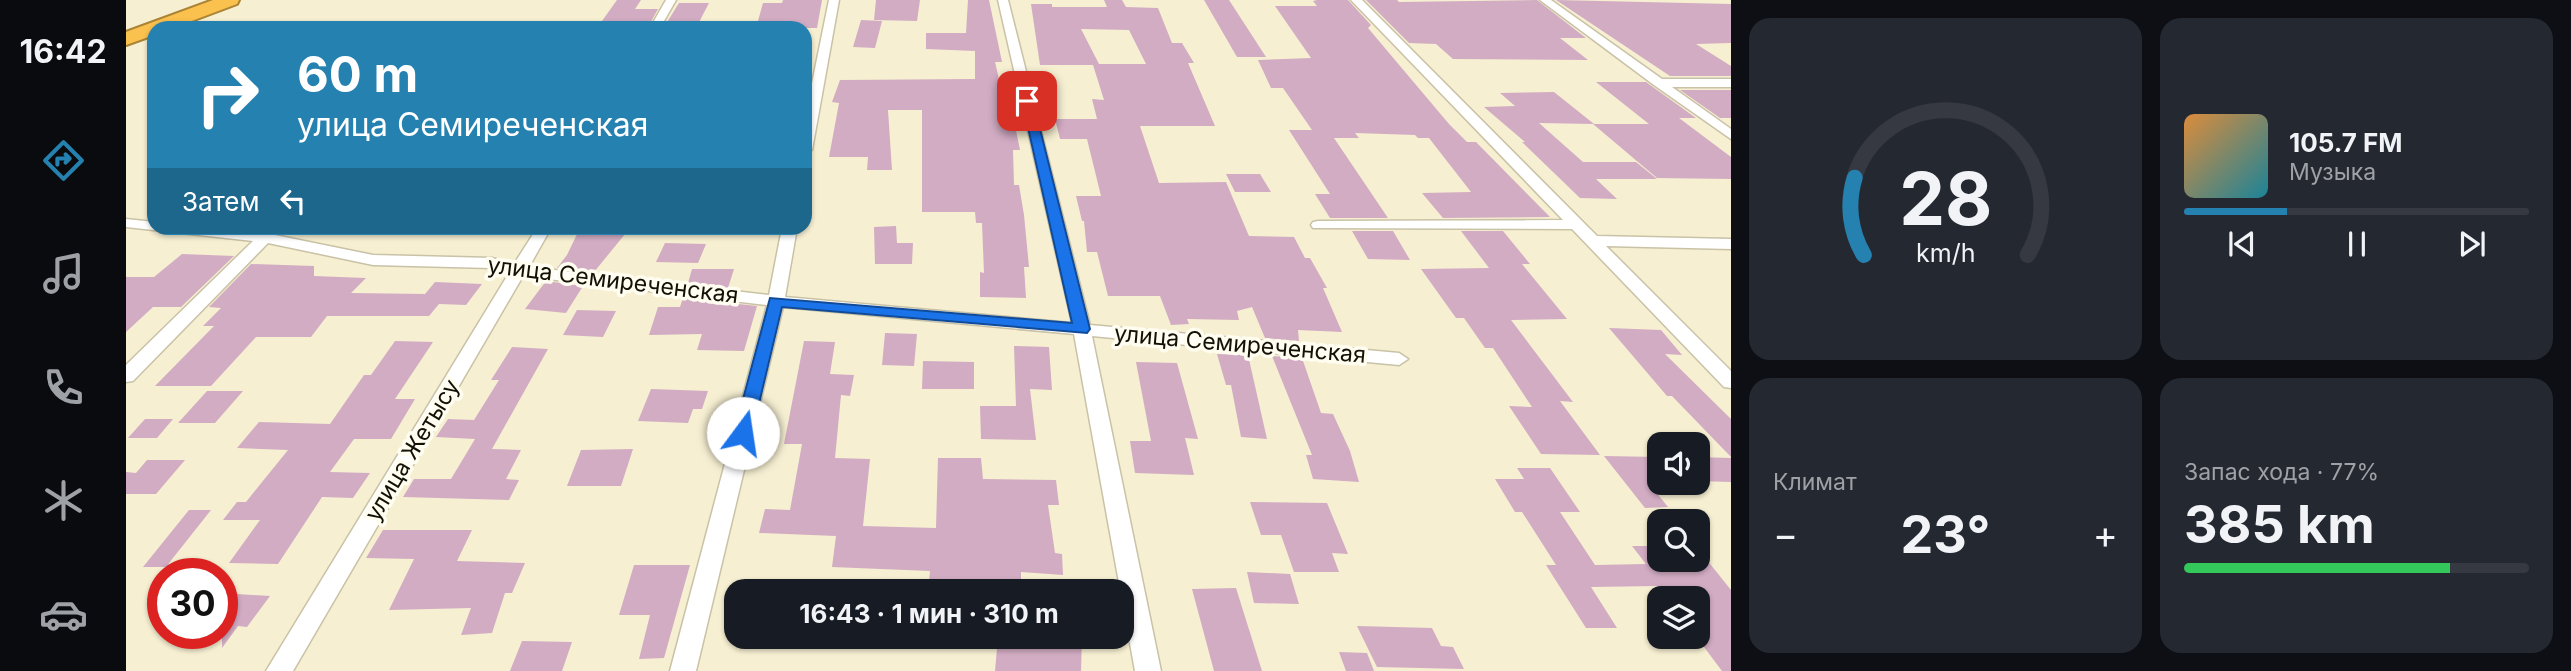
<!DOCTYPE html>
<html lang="ru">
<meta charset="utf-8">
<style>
:root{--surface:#171b24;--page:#242831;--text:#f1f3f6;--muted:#9ea1a6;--line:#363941;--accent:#2581af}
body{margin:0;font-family:Inter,sans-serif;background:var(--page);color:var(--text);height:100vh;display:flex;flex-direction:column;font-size:26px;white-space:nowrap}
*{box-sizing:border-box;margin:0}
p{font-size:23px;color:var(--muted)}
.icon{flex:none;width:38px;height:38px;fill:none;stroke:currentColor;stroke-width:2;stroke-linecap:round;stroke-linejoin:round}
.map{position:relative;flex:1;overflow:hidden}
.panel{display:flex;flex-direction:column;gap:18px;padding:18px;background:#0d0f14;width:840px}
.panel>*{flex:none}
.guide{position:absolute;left:21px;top:21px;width:665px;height:214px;border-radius:21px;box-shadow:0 2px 5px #0004;background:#2581af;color:#fff;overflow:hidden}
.tools{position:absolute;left:1521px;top:432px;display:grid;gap:14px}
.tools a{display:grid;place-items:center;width:63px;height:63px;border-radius:14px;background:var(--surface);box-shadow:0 2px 5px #0004;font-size:35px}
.speed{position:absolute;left:21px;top:558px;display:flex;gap:14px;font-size:35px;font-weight:700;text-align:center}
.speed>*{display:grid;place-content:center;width:91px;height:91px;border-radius:50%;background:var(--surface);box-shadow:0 2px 5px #0004;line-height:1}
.speed .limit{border:10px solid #d22;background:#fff;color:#111}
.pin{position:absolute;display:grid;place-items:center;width:60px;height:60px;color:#fff;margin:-30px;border-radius:14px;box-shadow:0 4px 10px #0006}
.me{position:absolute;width:77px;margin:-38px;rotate:14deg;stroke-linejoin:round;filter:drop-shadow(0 0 5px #0008)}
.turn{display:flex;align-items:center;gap:24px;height:147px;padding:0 35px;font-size:32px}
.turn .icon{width:91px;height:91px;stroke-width:2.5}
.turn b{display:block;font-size:49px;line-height:60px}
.then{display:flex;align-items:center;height:66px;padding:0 35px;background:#0003;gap:14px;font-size:26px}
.big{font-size:52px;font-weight:700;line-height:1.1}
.panel .tile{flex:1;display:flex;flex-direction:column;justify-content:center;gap:10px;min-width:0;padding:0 24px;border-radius:21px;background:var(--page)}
.panel .dial{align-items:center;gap:0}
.dial svg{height:182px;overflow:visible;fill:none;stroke:var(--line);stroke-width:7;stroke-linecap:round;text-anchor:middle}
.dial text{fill:var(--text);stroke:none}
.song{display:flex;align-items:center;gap:21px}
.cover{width:84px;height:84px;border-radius:10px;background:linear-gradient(135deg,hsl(30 70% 55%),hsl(190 70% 35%))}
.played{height:7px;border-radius:4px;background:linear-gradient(90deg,var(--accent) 30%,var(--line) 30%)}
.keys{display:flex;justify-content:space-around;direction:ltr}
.heat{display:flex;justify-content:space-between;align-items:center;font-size:38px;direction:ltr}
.charge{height:10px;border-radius:5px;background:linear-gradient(90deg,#34c759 77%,var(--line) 0)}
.panel .tiles{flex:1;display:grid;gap:18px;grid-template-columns:repeat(2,1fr)}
.trip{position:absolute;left:598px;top:579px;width:410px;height:70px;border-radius:21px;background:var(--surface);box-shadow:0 2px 5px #0004;font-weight:700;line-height:70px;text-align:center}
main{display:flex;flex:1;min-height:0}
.menu{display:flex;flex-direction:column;width:126px;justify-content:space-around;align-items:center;background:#090b0e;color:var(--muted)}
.menu .icon{width:49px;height:49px}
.menu .on{color:var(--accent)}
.menu b{font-size:32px;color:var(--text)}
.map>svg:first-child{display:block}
.building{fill:#d2acc3;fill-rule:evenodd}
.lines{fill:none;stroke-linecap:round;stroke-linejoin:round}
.street-casing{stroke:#c9c2a6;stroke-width:3}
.highway-casing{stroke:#aa8335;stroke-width:4}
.street{fill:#fff;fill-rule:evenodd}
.highway{fill:#fbc14e;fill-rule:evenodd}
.route{fill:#1a73e8;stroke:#114b97;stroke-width:2}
.labels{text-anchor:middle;stroke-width:7;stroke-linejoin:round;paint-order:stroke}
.street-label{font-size:23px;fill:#131007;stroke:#fffcf0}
</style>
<main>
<nav class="menu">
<b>16:42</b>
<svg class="icon on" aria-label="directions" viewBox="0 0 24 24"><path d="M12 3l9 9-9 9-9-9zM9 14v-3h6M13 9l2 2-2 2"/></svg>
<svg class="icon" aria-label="music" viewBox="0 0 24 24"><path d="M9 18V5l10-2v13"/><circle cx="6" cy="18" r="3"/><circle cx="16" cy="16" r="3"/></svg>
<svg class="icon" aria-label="phone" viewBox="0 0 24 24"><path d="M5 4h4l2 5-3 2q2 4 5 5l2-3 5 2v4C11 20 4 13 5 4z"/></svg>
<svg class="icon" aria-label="climate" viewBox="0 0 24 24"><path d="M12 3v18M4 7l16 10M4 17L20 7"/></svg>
<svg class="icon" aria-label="car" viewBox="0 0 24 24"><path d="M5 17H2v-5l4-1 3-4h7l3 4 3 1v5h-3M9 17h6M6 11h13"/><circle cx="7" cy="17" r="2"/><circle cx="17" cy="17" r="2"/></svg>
</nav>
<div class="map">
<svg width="1605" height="671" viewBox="0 0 1605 671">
<rect width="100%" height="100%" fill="#f6efd2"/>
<g class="building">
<polygon points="491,0 515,0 509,9 532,9 522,27 471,28"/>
<polygon points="657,0 696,0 691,28 630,28 637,3 656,3"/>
<polygon points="750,0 794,0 791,21 748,20"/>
<polygon points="842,0 863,0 876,62 869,62 877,96 883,96 894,150 887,150 888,185 893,185 898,215 903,267 898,267 900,298 854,297 854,272 858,273 856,223 850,223 849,212 796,212 796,110 762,110 766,170 741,170 742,157 703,157 713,103 706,102 714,80 849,79 849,51 800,49 800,33 840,33"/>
<path d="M 978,0 L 996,0 L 1000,7 L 1032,8 L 1046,43 L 1056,43 L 1068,63 L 1062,63 L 1089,126 L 1014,126 L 1033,183 L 1100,182 L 1123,236 L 1168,237 L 1179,258 L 1184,258 L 1201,288 L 1197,288 L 1216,332 L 1172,330 L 1173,341 L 1139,338 L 1126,307 L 1111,311 L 1113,320 L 1061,319 L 1063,324 L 1045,325 L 1034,296 L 982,296 L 971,252 L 961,252 L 958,221 L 956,221 L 950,196 L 975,196 L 961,139 L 934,139 L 929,119 L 971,119 L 966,99 L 978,100 L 967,65 L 914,65 L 905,4 L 926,4 L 926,7 L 981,7 ZM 955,29 L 1003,30 L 1020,64 L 973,64 Z"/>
<polygon points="1078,0 1103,0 1140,57 1111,57"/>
<polygon points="1191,0 1222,0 1245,25 1242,28 1323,124 1341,142 1350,142 1424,217 1317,218 1296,193 1345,192 1303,138 1292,138 1289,135 1229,133 1233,138 1208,138 1262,218 1204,218 1189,194 1204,194 1163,130 1186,130 1157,88 1145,88 1132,60 1185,58 1149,6 1191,6 1187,1"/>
<polygon points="1240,0 1271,0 1273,2 1411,0 1460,38 1434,38 1462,60 1327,59 1310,44 1283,43"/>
<polygon points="1430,0 1605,4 1605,43 1570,44 1605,66 1605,76 1544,76"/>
<polygon points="553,3 583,3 570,28 538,27"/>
<polygon points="735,20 756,21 749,48 727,47"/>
<polygon points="1470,82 1520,82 1570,118 1553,118 1605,157 1605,179 1531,178 1467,124 1523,124"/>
<polygon points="1554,90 1605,90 1605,118 1594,118"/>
<polygon points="1428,92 1468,124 1413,123 1457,162 1510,162 1531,179 1470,179 1491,199 1454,198 1396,142 1399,142 1358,107 1389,106 1374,93"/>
<polygon points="1100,174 1134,174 1145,192 1109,192"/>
<polygon points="770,226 771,243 787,243 786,264 749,264 748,227"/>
<polygon points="454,228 504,228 468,272 431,268 441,255"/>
<polygon points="1226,231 1267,231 1284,260 1242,259"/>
<polygon points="1335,231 1377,231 1404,264 1396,264 1441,319 1385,320 1447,402 1434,401 1474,455 1415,454 1383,406 1406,407 1367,348 1359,348 1338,318 1330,318 1295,269 1363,268"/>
<polygon points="539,243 580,244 572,263 530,262"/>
<polygon points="56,254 108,256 55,307 27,307 0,332 0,277 28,277"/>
<polygon points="125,264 188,266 188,276 240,278 225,293 299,294 309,282 356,284 340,305 313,304 303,316 201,316 185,337 130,337 85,386 29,386 88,326 77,326 95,308 83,307"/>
<polygon points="566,269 608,269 602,288 562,283"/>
<polygon points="420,281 457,286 440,313 399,309"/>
<polygon points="557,298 631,306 618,351 571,350 576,334 523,335 532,307 554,307"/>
<polygon points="451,310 490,311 477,337 437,335"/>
<polygon points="1483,328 1535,330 1556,355 1539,354 1605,419 1605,457 1546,396 1541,396"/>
<polygon points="759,333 791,334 788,366 756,365"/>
<polygon points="269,341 307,342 269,399 289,399 265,439 228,439 204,472 244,473 227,498 196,497 152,564 103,563 134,520 97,520 111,502 120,502 162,450 111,448 133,422 204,424 238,375 245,375"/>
<polygon points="678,341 709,342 704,374 728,375 724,396 715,395 709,458 744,459 737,526 810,528 812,458 855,458 857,479 930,480 933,505 922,505 929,553 936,554 937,575 895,572 895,592 854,592 854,585 803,582 804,571 706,567 710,536 633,533 639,509 664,510 676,444 658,444"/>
<polygon points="888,346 923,347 926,390 904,389 910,440 855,439 854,406 890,406"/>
<polygon points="386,347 422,349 366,449 395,450 380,479 393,480 383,500 277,497 288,479 325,479 349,439 310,437 322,419 348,420 373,380 365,380"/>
<polygon points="1091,354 1122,355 1141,439 1115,437 1105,385 1100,385"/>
<polygon points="1146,356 1176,358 1195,413 1207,414 1224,451 1233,482 1187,479 1180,455 1186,455"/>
<polygon points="797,361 848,362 848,389 796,389"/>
<polygon points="1010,362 1051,363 1072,439 1059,438 1068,475 1009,473 1004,441 1025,441"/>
<polygon points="525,389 582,391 576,409 567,409 562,423 512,421"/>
<polygon points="81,391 117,391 89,423 52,423"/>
<polygon points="19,419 47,419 31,438 2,438"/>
<polygon points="507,449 495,486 441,486 455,450"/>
<polygon points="1478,456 1533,457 1533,481 1521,481 1542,507 1519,508"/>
<polygon points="1572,457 1605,458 1605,482 1572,481"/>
<polygon points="21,460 59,460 30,494 0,494 0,472 10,473"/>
<polygon points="1391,468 1424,468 1454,512 1434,512 1469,565 1520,564 1506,546 1533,546 1533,560 1581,560 1605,590 1605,671 1596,671 1572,639 1572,598 1541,598 1532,586 1465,587 1491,628 1460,628 1420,565 1430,565 1396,512 1389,512 1369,479 1398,479"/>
<polygon points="1124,502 1201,503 1222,554 1206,553 1213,572 1168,572 1155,535 1135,535"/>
<polygon points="63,510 85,510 43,563 42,567 17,567"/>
<polygon points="257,530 346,530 331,561 399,563 386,593 379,593 366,633 335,635 345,608 263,610 288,559 240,558"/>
<polygon points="508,565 564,565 538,658 513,659 524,615 493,615"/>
<polygon points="1121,572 1164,574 1173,604 1128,603"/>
<polygon points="1110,588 1136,671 1088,671 1066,589"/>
<polygon points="96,593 144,596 121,627 112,626 96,648"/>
<polygon points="1231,626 1306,628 1315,646 1327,647 1338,669 1251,667"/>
<polygon points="872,637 956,637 955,671 869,671"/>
<polygon points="396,641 446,642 436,671 384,671"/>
<polygon points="1213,652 1241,653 1248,671 1220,671"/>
</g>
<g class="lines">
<g class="street-casing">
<g id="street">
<polygon points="540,0 550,0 534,28 524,28"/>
<polygon points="703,0 713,0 686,150 679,154 679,118"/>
<polygon points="872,0 882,0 964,325 1273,353 1282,359 1273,365 966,336 1035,671 1009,671 948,334 657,307 570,671 544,671 641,305 397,276 167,671 140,671 383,273 365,268 247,265 142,243 7,381 0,382 0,365 127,241 0,227 0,219 28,222 28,228 78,228 139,233 247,255 366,258 388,264 411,228 425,228 403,267 643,295 656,228 671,228 659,297 946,323"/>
<polygon points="1225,0 1236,0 1471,236 1605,239 1605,249 1480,246 1605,371 1605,388 1598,387 1446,229 1187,228 1185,225 1187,222 1192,221 1437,220"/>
<polygon points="1414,0 1425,0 1536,79 1605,79 1605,87 1546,87 1605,129 1605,139 1528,85"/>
</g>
</g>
<g class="highway-casing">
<polygon id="highway" points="87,0 113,0 111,4 47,28 28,28 28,35 0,45 0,32"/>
</g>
<use href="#street" class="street"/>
<use href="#highway" class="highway"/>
</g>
<polygon class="route" points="901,98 907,101 964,329 961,333 656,307 626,433 623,438 610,438 608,433 644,298 946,323 896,101"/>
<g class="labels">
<g class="street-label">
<text transform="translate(487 280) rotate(7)" y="8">улица Семиреченская</text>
<text transform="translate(1114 344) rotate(5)" y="8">улица Семиреченская</text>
<text transform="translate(286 450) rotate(-59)" y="8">улица Жетысу</text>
</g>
</g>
</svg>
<div class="tools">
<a><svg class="icon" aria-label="sound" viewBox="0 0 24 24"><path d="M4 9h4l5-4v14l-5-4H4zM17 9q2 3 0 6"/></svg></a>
<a><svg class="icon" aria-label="search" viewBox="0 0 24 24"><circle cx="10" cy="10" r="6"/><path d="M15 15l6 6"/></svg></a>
<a><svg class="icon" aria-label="layers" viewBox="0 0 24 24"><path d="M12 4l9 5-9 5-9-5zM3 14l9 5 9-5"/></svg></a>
</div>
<div class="speed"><div class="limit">30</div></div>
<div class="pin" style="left:901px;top:101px;background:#d93025"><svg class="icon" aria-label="arrive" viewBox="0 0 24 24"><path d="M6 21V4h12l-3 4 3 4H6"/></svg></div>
<svg class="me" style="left:617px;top:433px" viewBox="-20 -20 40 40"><circle r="19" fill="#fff"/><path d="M0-13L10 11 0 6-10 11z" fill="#1a73e8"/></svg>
<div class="trip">16:43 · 1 мин · 310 m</div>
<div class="guide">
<div class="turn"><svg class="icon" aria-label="right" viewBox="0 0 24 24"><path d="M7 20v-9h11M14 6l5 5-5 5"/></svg><div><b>60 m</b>улица Семиреченская</div></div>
<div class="then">Затем<svg class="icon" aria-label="left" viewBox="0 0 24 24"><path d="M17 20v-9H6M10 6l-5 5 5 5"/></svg></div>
</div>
</div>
<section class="panel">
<div class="tiles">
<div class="tile dial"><svg viewBox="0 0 100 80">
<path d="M14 69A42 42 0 1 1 86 69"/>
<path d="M14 69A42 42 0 0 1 10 35" stroke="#2581af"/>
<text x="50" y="56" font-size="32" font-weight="700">28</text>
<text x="50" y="72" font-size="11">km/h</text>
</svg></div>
<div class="tile">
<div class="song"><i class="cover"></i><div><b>105.7 FM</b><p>Музыка</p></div></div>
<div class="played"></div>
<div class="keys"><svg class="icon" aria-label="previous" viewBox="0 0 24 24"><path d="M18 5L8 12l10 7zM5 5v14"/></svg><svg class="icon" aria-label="pause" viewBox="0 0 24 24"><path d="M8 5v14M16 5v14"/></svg><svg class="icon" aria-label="next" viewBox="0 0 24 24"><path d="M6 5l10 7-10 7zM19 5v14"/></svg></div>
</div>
<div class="tile"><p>Климат</p>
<div class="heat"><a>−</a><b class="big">23°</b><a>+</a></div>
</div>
<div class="tile"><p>Запас хода · 77%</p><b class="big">385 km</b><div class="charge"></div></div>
</div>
</section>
</main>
